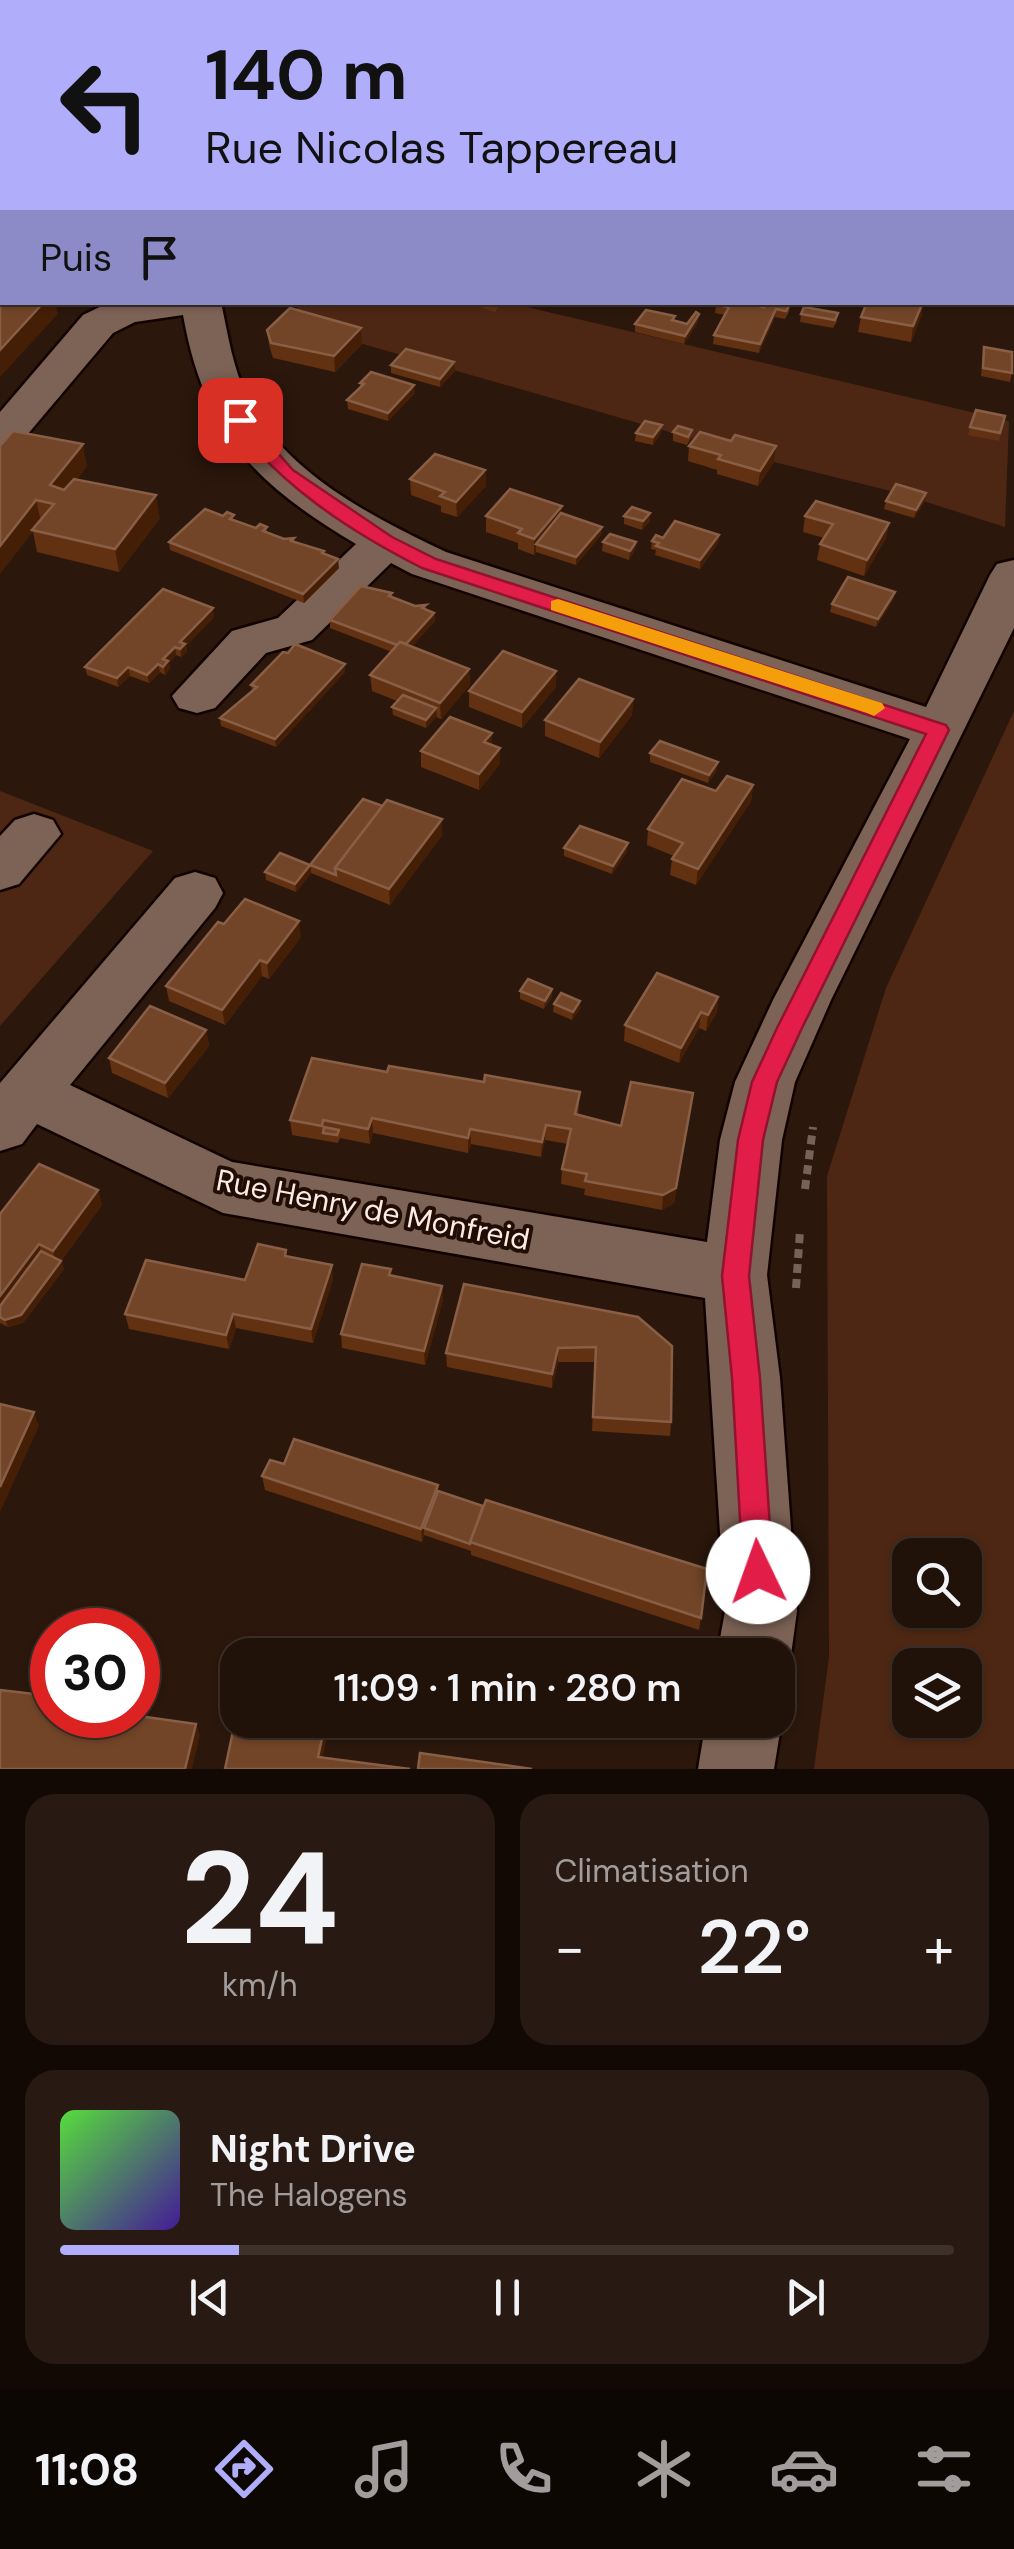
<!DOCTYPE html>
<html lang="fr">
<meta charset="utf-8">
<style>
:root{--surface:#201109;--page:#281a12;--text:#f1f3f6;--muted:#a29d9c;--line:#3d312a;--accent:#b0aefa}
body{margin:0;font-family:"DM Sans",sans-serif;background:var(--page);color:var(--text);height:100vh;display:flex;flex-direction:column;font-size:38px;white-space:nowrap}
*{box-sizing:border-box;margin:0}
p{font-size:32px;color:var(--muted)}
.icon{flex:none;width:55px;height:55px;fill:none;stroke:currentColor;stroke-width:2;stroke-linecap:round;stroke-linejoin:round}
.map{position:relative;height:1769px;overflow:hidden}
.sheet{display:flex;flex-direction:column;gap:25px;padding:25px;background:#120905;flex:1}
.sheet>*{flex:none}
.hud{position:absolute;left:0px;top:0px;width:1015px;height:305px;box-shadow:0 2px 8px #0004,0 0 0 2px var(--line);background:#b0aefa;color:#111;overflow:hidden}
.controls{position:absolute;left:892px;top:1538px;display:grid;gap:20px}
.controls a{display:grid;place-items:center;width:90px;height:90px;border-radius:20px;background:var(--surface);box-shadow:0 2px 8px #0004,0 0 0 2px var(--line);font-size:50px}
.speed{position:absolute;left:30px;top:1608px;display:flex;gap:20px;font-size:50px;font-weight:700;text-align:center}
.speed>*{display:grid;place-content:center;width:130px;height:130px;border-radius:50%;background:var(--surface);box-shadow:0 2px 8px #0004,0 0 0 2px var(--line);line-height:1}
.speed .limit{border:15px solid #d22;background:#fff;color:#111}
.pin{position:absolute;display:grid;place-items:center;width:85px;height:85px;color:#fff;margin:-42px;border-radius:20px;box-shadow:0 5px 15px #0006}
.me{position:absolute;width:110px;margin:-55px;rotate:357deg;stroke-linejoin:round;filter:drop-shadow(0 0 8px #0008)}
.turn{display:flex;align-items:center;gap:35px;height:210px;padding:0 40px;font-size:45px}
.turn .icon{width:130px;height:130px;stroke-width:2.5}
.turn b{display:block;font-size:70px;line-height:85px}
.then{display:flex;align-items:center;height:95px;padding:0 40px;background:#0003;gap:20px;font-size:38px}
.big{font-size:75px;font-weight:600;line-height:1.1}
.sheet .widget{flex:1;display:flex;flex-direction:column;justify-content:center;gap:15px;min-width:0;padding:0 35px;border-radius:30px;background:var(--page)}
.sheet .dial{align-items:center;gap:0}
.dial b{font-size:130px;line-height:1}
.song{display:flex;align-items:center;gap:30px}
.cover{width:120px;height:120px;border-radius:15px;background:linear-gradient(135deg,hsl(110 70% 55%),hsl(260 70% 35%))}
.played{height:10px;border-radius:5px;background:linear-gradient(90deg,var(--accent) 20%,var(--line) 20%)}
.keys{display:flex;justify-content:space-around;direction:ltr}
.heat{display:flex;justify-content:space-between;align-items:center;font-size:55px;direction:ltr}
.sheet .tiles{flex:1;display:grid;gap:25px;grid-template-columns:1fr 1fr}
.widget:last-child{grid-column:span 2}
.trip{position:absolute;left:220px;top:1638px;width:575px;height:100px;border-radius:30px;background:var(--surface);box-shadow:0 2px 8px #0004,0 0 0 2px var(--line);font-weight:600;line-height:100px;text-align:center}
.tabs{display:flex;height:160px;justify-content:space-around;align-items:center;background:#0d0704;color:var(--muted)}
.tabs .icon{width:70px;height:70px}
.tabs .current{color:var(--accent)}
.tabs b{font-size:45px;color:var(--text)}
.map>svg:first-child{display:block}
.green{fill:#4d2713;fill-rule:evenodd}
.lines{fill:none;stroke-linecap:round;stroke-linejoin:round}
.minor-casing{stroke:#130300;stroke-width:5}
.path-far1{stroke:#756359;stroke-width:4;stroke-dasharray:5 4;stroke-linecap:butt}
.path{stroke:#756359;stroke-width:8;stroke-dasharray:9 6;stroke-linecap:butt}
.minor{fill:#7d6356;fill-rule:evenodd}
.wall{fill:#623112}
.shaded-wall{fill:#451e06}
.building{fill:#724528;stroke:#885f46;stroke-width:2.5}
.route{fill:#e11d48;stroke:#92132f;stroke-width:2.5}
.slow{fill:#f59e0b}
.labels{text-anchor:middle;stroke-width:8;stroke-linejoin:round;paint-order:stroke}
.street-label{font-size:30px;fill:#fbebe4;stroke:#210d04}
</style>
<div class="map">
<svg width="1014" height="1769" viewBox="0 0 1014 1769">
<rect width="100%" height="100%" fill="#2b170c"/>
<g class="green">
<polygon points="302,303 510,303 1009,421 1005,527 895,492 774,462 283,321"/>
<path d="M 1014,711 L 1014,1769 L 814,1769 L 829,1657 L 827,1176 L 886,988 ZM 910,1555 L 965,1555 L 965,1610 L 910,1610 ZM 910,1665 L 965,1665 L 965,1720 L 910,1720 Z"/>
<polygon points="0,791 153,851 0,1026"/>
</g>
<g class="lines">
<g class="minor-casing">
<g id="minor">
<polygon points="686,0 721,0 723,2 688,2"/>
<polygon points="2,85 2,107 0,108 0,86"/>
<path d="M 110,302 L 221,302 C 228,335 233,369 248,399 C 287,475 373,517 446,552 L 926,707 L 990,575 L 997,564 L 1014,560 L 1014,628 L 831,1000 L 795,1082 L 782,1140 L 767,1275 L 780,1378 L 797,1611 L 791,1655 L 780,1681 L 778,1655 L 717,1655 L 725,1611 L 705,1298 L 223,1213 L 37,1124 L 22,1144 L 0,1151 L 0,1083 L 175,878 L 195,872 L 215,878 L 223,893 L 215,908 L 70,1085 L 232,1162 L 707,1242 L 720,1140 L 735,1082 L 773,1000 L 910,739 L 412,574 L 391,563 L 312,640 L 266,653 L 215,708 L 197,713 L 179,708 L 172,696 L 232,631 L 278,618 L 356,544 C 255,484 204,433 183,315 L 135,322 L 113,333 L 16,448 L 0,452 L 0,412 L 83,315 Z"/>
<polygon points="34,814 53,820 61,834 19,884 0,890 0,836 15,820"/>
<polygon points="778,1710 782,1720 774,1769 698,1769 706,1720 778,1720"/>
</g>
</g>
<polyline class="path-far1" points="0,0 8,2"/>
<g class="path">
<polyline points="805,1189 813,1127"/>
<polyline points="796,1288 800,1231"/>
</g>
<use href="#minor" class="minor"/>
</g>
<g class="wall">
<polygon points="464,0 532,0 532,2 465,2"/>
<polygon points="560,0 616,0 616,2 561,2"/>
<polygon points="481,302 502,302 495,312 482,308"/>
<polygon points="975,302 1010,302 1009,307"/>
<polygon points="790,304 789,312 785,319 775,317 759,353 713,344 714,335 725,315 715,313 716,305 764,307"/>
<polygon points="804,307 837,321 833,328 800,322 801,314"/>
<polygon points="922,314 911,342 858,332 861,317"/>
<polygon points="675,321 687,324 698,322 684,344 635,332 635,324"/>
<polygon points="267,330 362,344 335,372 273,358 269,345"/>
<polygon points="984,347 1012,373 1010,382 981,376"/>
<polygon points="391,365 455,371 440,387 391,373"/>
<polygon points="360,383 415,393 388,421 348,409 347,400 360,387"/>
<polygon points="1005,416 999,441 968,435 970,427"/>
<polygon points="673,432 691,438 687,445 673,441"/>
<polygon points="636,433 661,433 653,445 635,441"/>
<polygon points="0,446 87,466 77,479 160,518 119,572 37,552 33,532"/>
<polygon points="689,446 774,462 758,486 717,474 717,470 688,461"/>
<polygon points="485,470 486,486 457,517 441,512 441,506 411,495 410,479"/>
<polygon points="926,493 925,501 914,518 884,509 886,501"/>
<polygon points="561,513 602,527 601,535 576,565 536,552 534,555 518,549 518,543 486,532 486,516"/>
<polygon points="624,516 650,521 642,530 624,524"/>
<polygon points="805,516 889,523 886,538 864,576 817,560 820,544 824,538 803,532"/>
<polygon points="235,520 256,528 267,527 267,532 284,539 294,538 295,542 324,551 324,554 339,568 304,603 170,550 169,542"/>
<polygon points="719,535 718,543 700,569 655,555 656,550 651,549 652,541 663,538"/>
<polygon points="603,542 636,542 635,550 629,560 602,551"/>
<polygon points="895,592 893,600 876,627 830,612 832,604"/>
<polygon points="392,597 415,606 426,605 426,610 434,613 435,621 412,646 469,669 470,685 441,719 436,717 426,728 393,715 392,707 397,701 372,691 370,675 392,652 330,628 330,620"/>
<polygon points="214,617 186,646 187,652 181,657 176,655 169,663 170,669 165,675 160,672 149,683 130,676 118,687 87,675 85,667"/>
<polygon points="556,671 556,687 522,728 469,707 469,691"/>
<polygon points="345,672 276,747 221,726 220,718 252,691 251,685"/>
<polygon points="633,699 632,715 599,758 545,736 545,720"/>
<polygon points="492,733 492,745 500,748 500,764 479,790 421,767 421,751"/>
<polygon points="650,753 717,770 708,783 650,762"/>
<polygon points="753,785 751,801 696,885 670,875 672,859 674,856 647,845 648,829 716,791"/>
<polygon points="383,806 442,819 442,835 390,905 311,873 296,892 266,880 265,872 310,865"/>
<polygon points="564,848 627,852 612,874 564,856"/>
<polygon points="301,937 269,979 262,976 225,1025 169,1001 166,986"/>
<polygon points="552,989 552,997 544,1009 520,999 520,991"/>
<polygon points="718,997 717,1012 706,1031 699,1028 679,1063 624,1041 625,1025"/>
<polygon points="554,1004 580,1009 572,1020 553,1012"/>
<polygon points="206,1030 209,1046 168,1098 112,1073 109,1058"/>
<polygon points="387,1072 580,1092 578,1115 621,1126 691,1108 674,1203 662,1210 584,1195 585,1189 561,1184 562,1169 568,1144 545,1140 541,1157 471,1144 468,1153 373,1133 370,1144 340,1138 338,1143 292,1135 290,1120"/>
<polygon points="102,1205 61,1261 64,1269 23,1323 8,1327 0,1323 0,1214"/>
<polygon points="287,1256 333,1279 313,1343 236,1328 229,1349 129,1329 125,1314 245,1280"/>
<polygon points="391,1276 442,1286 443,1300 425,1365 342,1348 341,1334"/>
<polygon points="638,1317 671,1422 670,1436 592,1431 595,1362 558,1362 552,1388 447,1367 446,1353"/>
<polygon points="284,1464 438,1485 438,1491 701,1618 699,1630 471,1555 471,1551 424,1535 422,1542 265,1490 262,1476"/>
</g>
<g class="shaded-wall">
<polygon points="403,0 456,0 456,2 379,2"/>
<rect x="584" y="0" width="32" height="2"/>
<rect x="0" y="35" width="2" height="15"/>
<rect x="0" y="153" width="2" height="15"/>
<polygon points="44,302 55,302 58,314 0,377 0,350"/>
<polygon points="923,302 922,314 911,342 913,326"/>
<polygon points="776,309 775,317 759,353 760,344"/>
<polygon points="699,314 698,322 684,344 685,336"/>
<polygon points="361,328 362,344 335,372 334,356"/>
<polygon points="454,362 455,371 440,387 440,379"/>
<polygon points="414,385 415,393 388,421 388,413"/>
<polygon points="662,425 661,433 653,445 653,437"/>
<polygon points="83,444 87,466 55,507 50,485"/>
<polygon points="776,446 774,462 758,486 760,471"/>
<polygon points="485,470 486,486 457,517 456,502"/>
<polygon points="926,493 925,501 914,518 916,510"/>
<polygon points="156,495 160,518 119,572 115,549"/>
<polygon points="36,500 41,522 32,530 33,532 0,574 0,546"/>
<polygon points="562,506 561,521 536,544 536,552 534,555 534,539"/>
<polygon points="650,513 650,521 642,530 643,521"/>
<polygon points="889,523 886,538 864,576 867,560"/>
<polygon points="602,527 601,535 576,565 576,557"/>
<polygon points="719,535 718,543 700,569 700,560"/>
<polygon points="636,542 635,550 629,560 630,551"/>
<polygon points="338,559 339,568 304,603 303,594"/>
<polygon points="895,592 893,600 876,627 878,619"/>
<polygon points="213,608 214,617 186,646 187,652 181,657 180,642"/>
<polygon points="434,613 435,621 403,656 403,647"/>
<polygon points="175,647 176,655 169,663 170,669 165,675 163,659"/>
<polygon points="158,664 160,672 149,683 147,675"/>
<polygon points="345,664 345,672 276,747 275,739"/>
<polygon points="128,667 130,676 118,687 117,678"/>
<polygon points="469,669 470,685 441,719 440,703"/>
<polygon points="556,671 556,687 522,728 522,712"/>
<polygon points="633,699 632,715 599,758 600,742"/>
<polygon points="436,708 437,717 426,728 426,720"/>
<polygon points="492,733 492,749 484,742"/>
<polygon points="500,748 500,764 479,790 479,774"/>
<polygon points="718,762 717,770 708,783 709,775"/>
<polygon points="753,785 751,801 696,885 698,869"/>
<polygon points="442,819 442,835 390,905 389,889"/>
<polygon points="628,843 627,852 612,874 613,866"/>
<polygon points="310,865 311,873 296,892 295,884"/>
<polygon points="299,921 301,937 269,979 267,963"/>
<polygon points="260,960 262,976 225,1025 222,1010"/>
<polygon points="552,989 552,997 544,1009 545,1001"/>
<polygon points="718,997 717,1012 706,1031 708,1015"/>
<polygon points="580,1001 580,1009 572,1020 573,1012"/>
<polygon points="701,1012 699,1028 679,1063 681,1048"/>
<polygon points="206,1030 209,1046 168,1098 165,1083"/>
<polygon points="693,1093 674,1203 662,1210 663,1195"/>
<polygon points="372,1118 373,1133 370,1144 368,1129"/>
<polygon points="546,1125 545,1140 541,1157 542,1142"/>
<polygon points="470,1129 471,1144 468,1153 468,1138"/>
<polygon points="98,1190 102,1205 57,1266 53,1251"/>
<polygon points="39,1244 44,1259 0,1317 0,1296"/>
<polygon points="61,1261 64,1269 23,1323 8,1327 5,1320"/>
<polygon points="332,1265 333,1279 313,1343 311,1329"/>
<polygon points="442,1286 443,1300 425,1365 424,1351"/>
<polygon points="233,1314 236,1328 229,1349 226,1335"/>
<polygon points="558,1348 558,1362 552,1388 552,1374"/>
<polygon points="34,1412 39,1426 0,1512 0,1487"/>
<polygon points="438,1485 439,1498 424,1528 424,1535 422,1542 421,1529"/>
<polygon points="196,1724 200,1735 192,1769 185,1769"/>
<polygon points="324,1729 326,1741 321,1768 318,1757"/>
</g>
<g class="building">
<polygon points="244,0 365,0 366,2 179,2"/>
<polygon points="2,21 2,35 0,35 0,22"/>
<rect x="1012" y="77" width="2" height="32"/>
<rect x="0" y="133" width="2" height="20"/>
<polygon points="0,282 2,282 2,302 44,302 0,350"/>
<polygon points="717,302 738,302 764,307 766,302 790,304 786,311 776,309 760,344 714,335 729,307 716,305"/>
<polygon points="867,302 923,302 913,326 861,317"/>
<polygon points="804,307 838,313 835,320 801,314"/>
<polygon points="290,308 361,328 334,356 271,343 267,330"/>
<polygon points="646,310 675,316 672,320 687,324 696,312 699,314 685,336 635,324"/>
<polygon points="984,347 1012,352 1012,373 983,368"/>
<polygon points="406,349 454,362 440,379 391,365"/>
<polygon points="371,372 414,385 388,413 347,400 364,384 360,383"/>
<polygon points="976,410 1005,416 1000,433 970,427"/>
<polygon points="645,421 662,425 653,437 636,433"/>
<polygon points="678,426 692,430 688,437 673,432"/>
<polygon points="13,431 83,444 50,485 64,490 74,479 156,495 115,549 32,530 54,504 36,500 0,546 0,446"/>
<polygon points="700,432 731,441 735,435 776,446 760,471 718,459 721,455 689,446"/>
<polygon points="435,454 485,470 456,502 440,496 445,492 410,479"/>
<polygon points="896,484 926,493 916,510 886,501"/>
<polygon points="510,489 562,506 534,539 518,533 522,529 486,516"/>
<polygon points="816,501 889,523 867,560 820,544 833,524 805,516"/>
<polygon points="632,507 650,513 643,521 624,516"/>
<polygon points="205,509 223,516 227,512 234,515 230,519 256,528 260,524 267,527 263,531 284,539 294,538 291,541 324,551 322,553 338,559 303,594 169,542"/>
<polygon points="561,513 602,527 576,557 536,544"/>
<polygon points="675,521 719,535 700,560 656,546 659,543 652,541 656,535 663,538"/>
<polygon points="610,534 636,542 630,551 603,542"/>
<polygon points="848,577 895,592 878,619 832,604"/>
<polygon points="361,586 392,593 389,596 415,606 426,605 422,608 434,613 406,644 400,642 397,645 330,620"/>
<polygon points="163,589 213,608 180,642 185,644 180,649 175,647 163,659 168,661 163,667 158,664 147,675 128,667 117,678 85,667"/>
<polygon points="400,642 469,669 440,703 370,675"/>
<polygon points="295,644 345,664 275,739 220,718 257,687 251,685 283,652 288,653"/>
<polygon points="503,651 556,671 522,712 469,691"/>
<polygon points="579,679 633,699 600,742 545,720"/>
<polygon points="403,695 436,708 426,720 392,707"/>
<polygon points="450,717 492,733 484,742 500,748 479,774 421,751"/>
<polygon points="660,741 718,762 709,775 650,753"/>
<polygon points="727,776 753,785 698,869 672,859 683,843 648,829 682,779 716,791"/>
<polygon points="363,799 383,806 335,868 336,875 310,865"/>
<polygon points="387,800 442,819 389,889 335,868"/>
<polygon points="580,826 628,843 613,866 564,848"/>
<polygon points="280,853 310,865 295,884 265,872"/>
<polygon points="245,899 299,921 267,963 260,960 222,1010 166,986 218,922 224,924"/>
<polygon points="657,973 718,997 708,1015 701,1012 681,1048 625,1025"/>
<polygon points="528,979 552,989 545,1001 520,991"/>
<polygon points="561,993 580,1001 573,1012 554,1004"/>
<polygon points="150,1006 206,1030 165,1083 109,1058"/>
<polygon points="312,1058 387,1072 389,1066 484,1082 485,1075 580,1092 575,1114 621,1126 631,1082 693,1093 676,1188 663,1195 585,1181 587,1174 562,1169 571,1129 546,1125 542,1142 470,1129 468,1138 372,1118 368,1129 323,1120 322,1126 290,1120"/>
<polygon points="324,1127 339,1130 337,1135 323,1133"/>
<polygon points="39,1164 98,1190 53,1251 39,1244 0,1296 0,1214"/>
<polygon points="258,1244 286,1250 285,1256 332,1265 311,1329 233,1314 226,1335 125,1314 146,1260 245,1280"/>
<polygon points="41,1251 61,1261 21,1315 5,1320 0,1317 0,1306"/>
<polygon points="362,1264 391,1269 389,1275 442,1286 424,1351 341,1334"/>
<polygon points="464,1284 638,1317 672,1346 671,1422 593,1417 596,1347 558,1348 552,1374 446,1353"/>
<polygon points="0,1404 34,1412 0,1487"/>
<polygon points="294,1439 438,1485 421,1529 262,1476 270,1460 284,1464"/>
<polygon points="438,1491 483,1506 470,1544 424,1528"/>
<polygon points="486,1500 707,1569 701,1618 470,1542"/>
<polygon points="0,1690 52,1696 52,1715 132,1715 196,1724 185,1769 0,1769"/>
<polygon points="236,1717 238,1720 258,1720 324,1729 318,1757 410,1769 225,1769"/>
<polygon points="420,1753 532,1769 418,1769"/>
</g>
<path class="route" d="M 240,415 L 246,417 L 293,470 L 392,537 L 436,559 L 946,725 L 949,730 L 802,1028 L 777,1082 L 763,1140 L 749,1276 L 760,1378 L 773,1572 L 769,1583 L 758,1587 L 748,1583 L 743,1572 L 732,1378 L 722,1276 L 738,1140 L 752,1082 L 777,1028 L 926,734 L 422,568 C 349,531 281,486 231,420 Z"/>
<polygon class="slow" points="558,599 882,703 885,708 874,716 867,713 551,610 551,601"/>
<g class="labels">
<g class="street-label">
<text transform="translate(373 1210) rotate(11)" y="10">Rue Henry de Monfreid</text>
</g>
</g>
</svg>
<div class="controls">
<a><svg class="icon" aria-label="search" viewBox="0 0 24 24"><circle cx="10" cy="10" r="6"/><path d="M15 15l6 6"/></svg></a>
<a><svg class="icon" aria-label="layers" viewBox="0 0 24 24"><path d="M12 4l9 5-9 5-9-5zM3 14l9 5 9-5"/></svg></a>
</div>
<div class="speed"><div class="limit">30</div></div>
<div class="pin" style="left:240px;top:420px;background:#d93025"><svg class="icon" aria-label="arrive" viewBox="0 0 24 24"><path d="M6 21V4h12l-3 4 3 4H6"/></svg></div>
<svg class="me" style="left:758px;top:1572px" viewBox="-20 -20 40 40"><circle r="19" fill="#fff"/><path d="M0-13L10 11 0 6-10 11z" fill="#e11d48"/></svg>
<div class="trip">11:09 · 1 min · 280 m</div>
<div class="hud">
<div class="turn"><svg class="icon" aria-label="left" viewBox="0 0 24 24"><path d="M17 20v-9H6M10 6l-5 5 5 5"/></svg><div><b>140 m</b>Rue Nicolas Tappereau</div></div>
<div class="then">Puis<svg class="icon" aria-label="arrive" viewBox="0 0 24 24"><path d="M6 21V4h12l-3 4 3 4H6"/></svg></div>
</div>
</div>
<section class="sheet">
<div class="tiles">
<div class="widget dial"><b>24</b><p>km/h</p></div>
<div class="widget"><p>Climatisation</p>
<div class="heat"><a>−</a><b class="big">22°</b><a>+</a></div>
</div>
<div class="widget">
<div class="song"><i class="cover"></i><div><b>Night Drive</b><p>The Halogens</p></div></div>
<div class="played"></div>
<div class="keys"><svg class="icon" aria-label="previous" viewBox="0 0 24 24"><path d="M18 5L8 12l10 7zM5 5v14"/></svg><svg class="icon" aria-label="pause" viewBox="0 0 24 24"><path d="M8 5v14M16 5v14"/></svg><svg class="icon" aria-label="next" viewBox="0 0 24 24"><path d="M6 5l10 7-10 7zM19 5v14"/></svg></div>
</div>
</div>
</section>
<nav class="tabs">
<b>11:08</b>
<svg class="icon current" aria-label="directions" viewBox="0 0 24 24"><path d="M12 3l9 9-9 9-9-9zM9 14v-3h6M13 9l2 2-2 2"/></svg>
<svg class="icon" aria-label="music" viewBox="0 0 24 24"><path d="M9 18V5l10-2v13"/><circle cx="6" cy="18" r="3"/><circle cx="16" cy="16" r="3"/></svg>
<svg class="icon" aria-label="phone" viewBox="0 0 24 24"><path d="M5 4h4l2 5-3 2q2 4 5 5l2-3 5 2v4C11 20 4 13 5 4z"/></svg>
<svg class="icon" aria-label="climate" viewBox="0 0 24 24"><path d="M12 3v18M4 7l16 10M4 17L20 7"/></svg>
<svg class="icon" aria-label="car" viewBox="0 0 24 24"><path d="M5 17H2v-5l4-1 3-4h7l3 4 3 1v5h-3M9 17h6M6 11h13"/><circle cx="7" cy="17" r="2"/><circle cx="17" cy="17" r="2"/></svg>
<svg class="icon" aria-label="filters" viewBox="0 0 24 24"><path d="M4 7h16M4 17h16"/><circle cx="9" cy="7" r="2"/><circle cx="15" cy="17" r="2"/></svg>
</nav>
